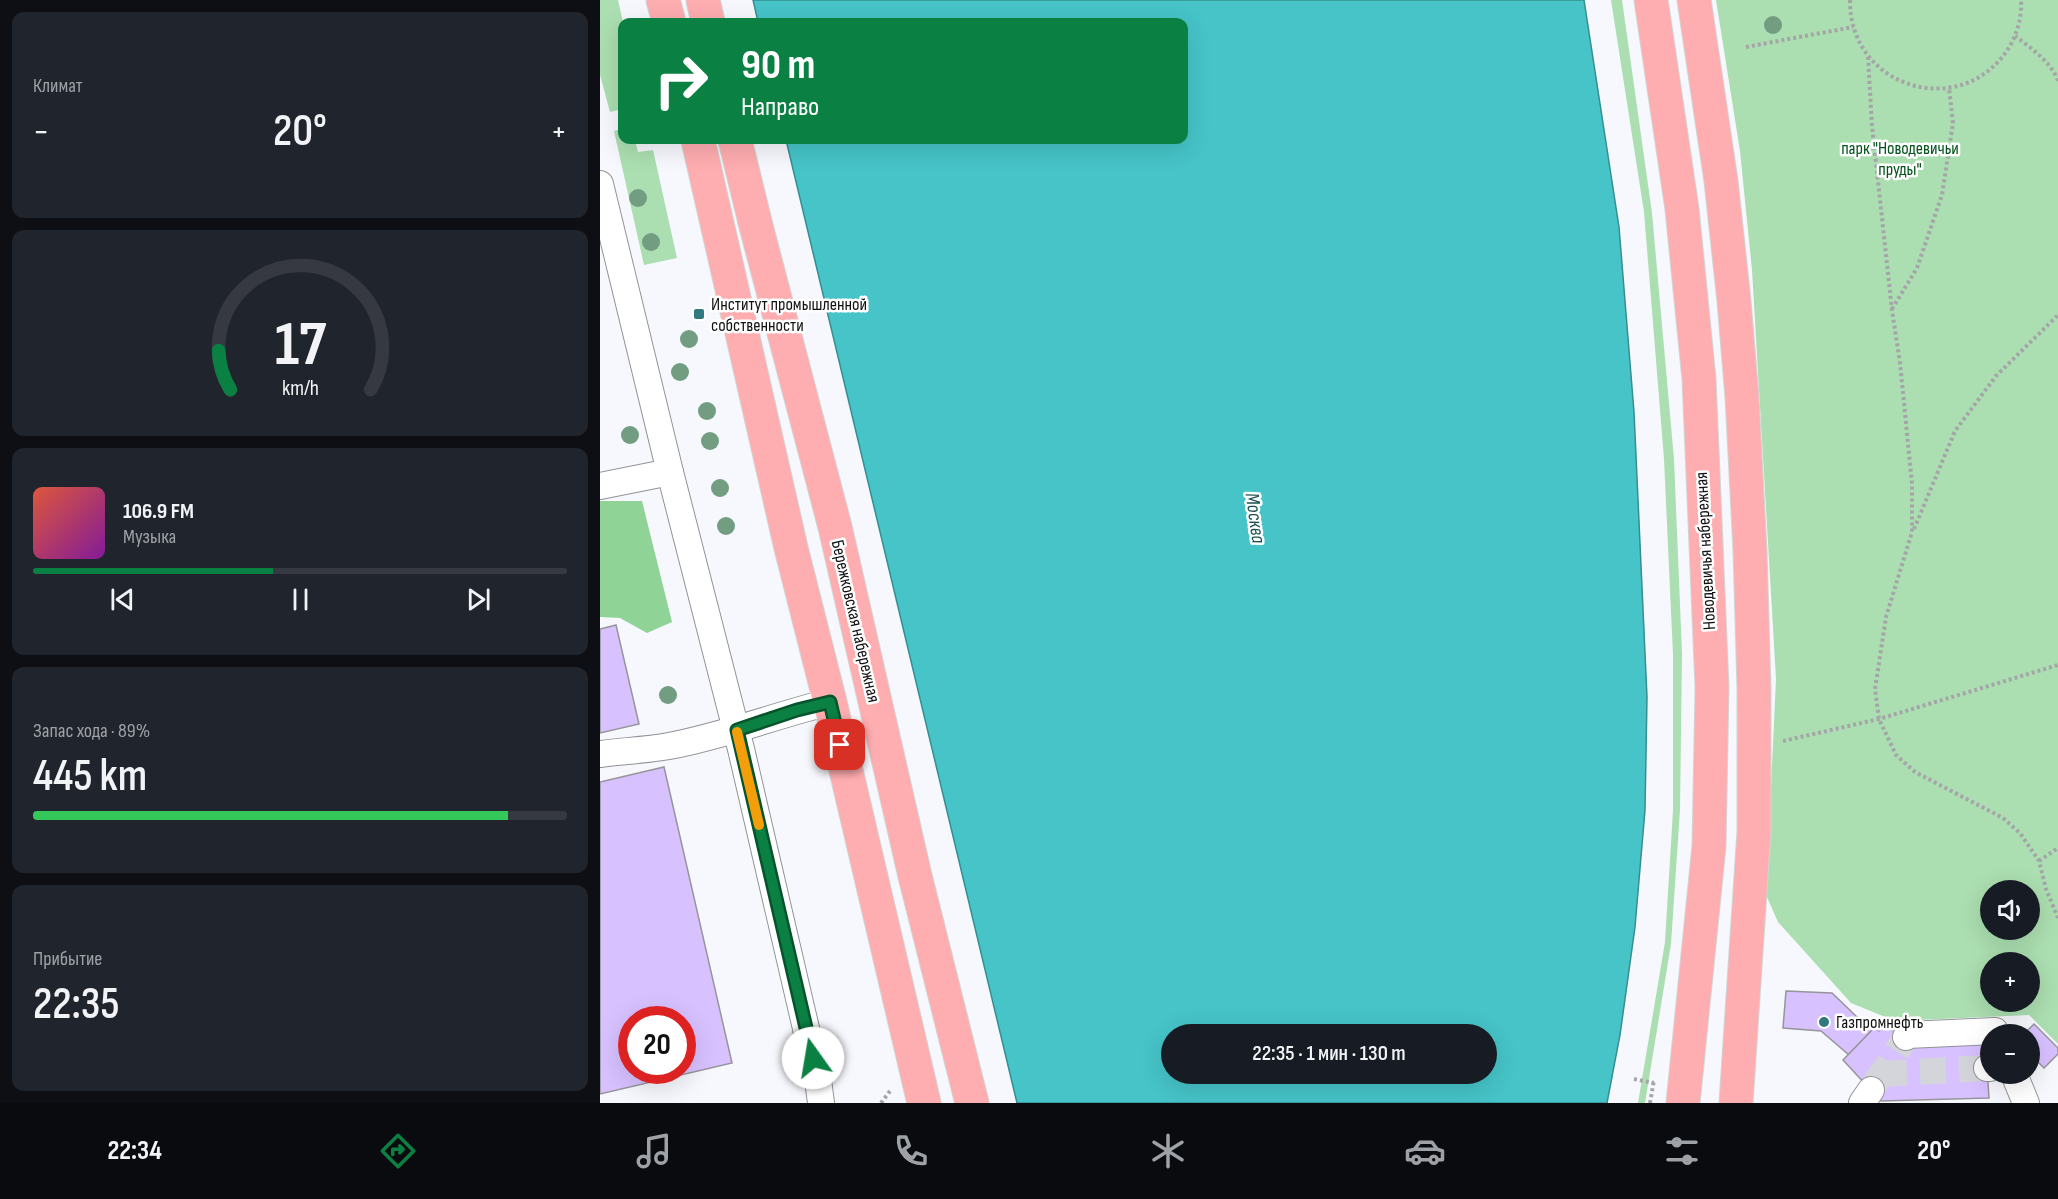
<!DOCTYPE html>
<html lang="ru">
<meta charset="utf-8">
<style>
:root{--surface:#171b24;--page:#20242c;--text:#f1f3f6;--muted:#9ea1a6;--line:#363941;--accent:#0b8043}
body{margin:0;font-family:"Sofia Sans Condensed",sans-serif;background:var(--page);color:var(--text);height:100vh;display:flex;flex-direction:column;font-size:22px;white-space:nowrap}
*{box-sizing:border-box;margin:0}
p{font-size:20px;color:var(--muted)}
.icon{flex:none;width:33px;height:33px;fill:none;stroke:currentColor;stroke-width:2;stroke-linecap:round;stroke-linejoin:round}
.map{position:relative;flex:1;overflow:hidden}
.sheet{display:flex;flex-direction:column;gap:12px;padding:12px;background:#0d0f14;width:600px}
.sheet>*{flex:none}
.hud{position:absolute;left:18px;top:18px;width:570px;height:126px;border-radius:12px;box-shadow:0 6px 24px #0002;background:#0b8043;color:#fff;overflow:hidden}
.fabs{position:absolute;left:1380px;top:880px;display:grid;gap:12px}
.fabs a{display:grid;place-items:center;width:60px;height:60px;border-radius:50%;background:var(--surface);box-shadow:0 6px 24px #0002;font-size:30px}
.speed{position:absolute;left:18px;top:1006px;display:flex;gap:12px;font-size:30px;font-weight:700;text-align:center}
.speed>*{display:grid;place-content:center;width:78px;height:78px;border-radius:50%;background:var(--surface);box-shadow:0 6px 24px #0002;line-height:1}
.speed .limit{border:9px solid #d22;background:#fff;color:#111}
.pin{position:absolute;display:grid;place-items:center;width:51px;height:51px;color:#fff;margin:-26px;border-radius:12px;box-shadow:0 3px 9px #0006}
.me{position:absolute;width:66px;margin:-33px;rotate:347deg;stroke-linejoin:round;filter:drop-shadow(0 0 4px #0008)}
.turn{display:flex;align-items:center;gap:21px;height:126px;padding:0 24px;font-size:27px}
.turn .icon{width:78px;height:78px;stroke-width:2.5}
.turn b{display:block;font-size:42px;line-height:51px}
.big{font-size:45px;font-weight:600;line-height:1.1}
.sheet .card{flex:1;display:flex;flex-direction:column;justify-content:center;gap:9px;min-width:0;padding:0 21px;border-radius:12px;background:var(--page)}
.sheet .dial{align-items:center;gap:0}
.dial svg{height:156px;overflow:visible;fill:none;stroke:var(--line);stroke-width:7;stroke-linecap:round;text-anchor:middle}
.dial text{fill:var(--text);stroke:none}
.song{display:flex;align-items:center;gap:18px}
.cover{width:72px;height:72px;border-radius:9px;background:linear-gradient(135deg,hsl(10 70% 55%),hsl(290 70% 35%))}
.played{height:6px;border-radius:3px;background:linear-gradient(90deg,var(--accent) 45%,var(--line) 45%)}
.keys{display:flex;justify-content:space-around;direction:ltr}
.heat{display:flex;justify-content:space-between;align-items:center;font-size:33px;direction:ltr}
.charge{height:9px;border-radius:4px;background:linear-gradient(90deg,#34c759 89%,var(--line) 0)}
.trip{position:absolute;left:561px;top:1024px;width:336px;height:60px;border-radius:30px;background:var(--surface);box-shadow:0 6px 24px #0002;font-weight:600;line-height:60px;text-align:center}
.dock{display:flex;height:96px;justify-content:space-around;align-items:center;background:#090b0e;color:var(--muted)}
.dock .icon{width:42px;height:42px}
.dock .current{color:var(--accent)}
.dock b{font-size:27px;color:var(--text)}
main{display:flex;flex:1;min-height:0}
.map>svg:first-child{display:block}
.green{fill:#abdeb0;fill-rule:evenodd}
.forest{fill:#8fd397}
.water{fill:#46c4c8;stroke:#368e91;stroke-width:1.5;fill-rule:evenodd}
.building{fill:#d7c1ff;stroke:#97959a;stroke-width:1.5;fill-rule:evenodd}
.lines{fill:none;stroke-linecap:round;stroke-linejoin:round}
.minor-tunnel{stroke:#d4d5da;stroke-width:26;stroke-dasharray:26 13;stroke-linecap:butt}
.minor-casing{stroke:#929397;stroke-width:28}
.major-casing{stroke:#d4d4d4;stroke-width:35}
.path{stroke:#a5a5a9;stroke-width:4;stroke-dasharray:3 3;stroke-linecap:butt}
.minor{stroke:#fff;stroke-width:26}
.major{stroke:#feadb0;stroke-width:33}
.tree{fill:#729d81}
.route-casing{stroke:#07532c;stroke-width:15}
.route{stroke:#0b8043;stroke-width:10}
.slow{stroke:#f59e0b;stroke-width:10}
.poi-dot{fill:#30797e;stroke:#fff;stroke-width:2}
.labels{text-anchor:middle;stroke-width:5;stroke-linejoin:round;paint-order:stroke}
.park-label{font-size:18px;fill:#05531c;stroke:#fff}
.poi-label{font-size:18px;fill:#111112;stroke:#fff;text-anchor:start}
.street-label{font-size:18px;fill:#111112;stroke:#fff}
.water-label{font-size:20px;font-style:italic;fill:#1a5051;stroke:#fff}
</style>
<main>
<section class="sheet">
<div class="card"><p>Климат</p>
<div class="heat"><a>−</a><b class="big">20°</b><a>+</a></div>
</div>
<div class="card dial"><svg viewBox="0 0 100 80">
<path d="M14 69A42 42 0 1 1 86 69"/>
<path d="M14 69A42 42 0 0 1 8 49" stroke="#0b8043"/>
<text x="50" y="56" font-size="32" font-weight="700">17</text>
<text x="50" y="72" font-size="11">km/h</text>
</svg></div>
<div class="card">
<div class="song"><i class="cover"></i><div><b>106.9 FM</b><p>Музыка</p></div></div>
<div class="played"></div>
<div class="keys"><svg class="icon" aria-label="previous" viewBox="0 0 24 24"><path d="M18 5L8 12l10 7zM5 5v14"/></svg><svg class="icon" aria-label="pause" viewBox="0 0 24 24"><path d="M8 5v14M16 5v14"/></svg><svg class="icon" aria-label="next" viewBox="0 0 24 24"><path d="M6 5l10 7-10 7zM19 5v14"/></svg></div>
</div>
<div class="card"><p>Запас хода · 89%</p><b class="big">445 km</b><div class="charge"></div></div>
<div class="card"><p>Прибытие</p><b class="big">22:35</b></div>
</section>
<div class="map">
<svg width="1458" height="1103" viewBox="0 0 1458 1103">
<rect width="100%" height="100%" fill="#f7f8fd"/>
<g class="green">
<polygon points="0,0 18,0 23,22 22,109 10,112 0,75"/>
<polygon points="1011,0 1022,0 1052,213 1074,459 1082,653 1080,810 1071,944 1045,1103 1038,1103 1065,942 1073,810 1073,655 1064,459 1044,212"/>
<path d="M 1116,0 L 1458,0 L 1458,1044 L 1429,1015 L 1295,1021 L 1251,1003 L 1178,922 L 1166,895 L 1176,679 L 1152,270 L 1140,151 ZM 1390,891 L 1430,891 L 1430,930 L 1390,930 ZM 1390,963 L 1430,963 L 1430,1002 L 1390,1002 Z"/>
<polygon points="22,129 22,140 35,140 38,152 53,150 77,258 44,265 14,131"/>
</g>
<polygon class="forest" points="0,501 42,501 72,622 47,633 20,618 0,617"/>
<path class="water" d="M 153,0 L 984,0 L 1019,227 L 1034,412 L 1047,697 L 1045,810 L 1035,927 L 1020,1035 L 1007,1103 L 417,1103 L 186,140 L 584,140 L 584,22 L 158,22 ZM 572,1035 L 886,1035 L 886,1074 L 572,1074 Z"/>
<g class="building">
<polygon points="16,625 39,724 0,733 0,629"/>
<path d="M 64,767 L 132,1063 L 0,1094 L 0,782 ZM 32,1020 L 82,1020 L 82,1071 L 32,1071 Z"/>
<polygon points="1186,991 1232,993 1256,1016 1274,1028 1249,1055 1221,1031 1183,1028"/>
<polygon points="1434,1024 1458,1048 1458,1054 1444,1068 1430,1054 1430,1035 1423,1035"/>
<polygon points="1283,1026 1307,1037 1385,1034 1389,1098 1281,1101 1243,1060 1274,1028 1279,1031"/>
</g>
<g class="lines">
<g class="minor-tunnel">
<polyline points="1281,1074 1387,1068"/>
<polyline points="1275,1084 1306,1037"/>
</g>
<g class="minor-casing">
<g id="minor">
<polyline points="0,184 70,472 141,749 218,1080 221,1103"/>
<polyline points="0,486 70,472"/>
<path d="M 0,754 C 23,751 47,750 69,746 C 124,736 176,715 230,702"/>
<polyline points="1306,1037 1307,1035 1395,1031 1397,1035"/>
<polyline points="1387,1068 1390,1068"/>
<polyline points="1414,1074 1426,1103"/>
<polyline points="1262,1103 1271,1090"/>
</g>
</g>
<g class="major-casing">
<g id="major">
<polyline points="63,0 69,22"/>
<polyline points="103,0 108,22"/>
<polyline points="1051,0 1082,209 1099,379 1112,687 1109,846 1083,1103"/>
<polyline points="1094,0 1121,181 1134,301 1142,397 1150,550 1154,689 1154,831 1136,1103"/>
<polyline points="98,140 191,548 230,702 324,1103"/>
<polyline points="135,140 156,226 235,527 315,876 372,1103"/>
</g>
</g>
<g class="path">
<path d="M 1250,0 C 1249,90 1366,123 1411,44 C 1418,31 1422,15 1421,0"/>
<path d="M 1415,36 C 1430,47 1452,63 1458,81"/>
<polyline points="1146,47 1253,27"/>
<polyline points="1268,57 1272,126 1292,310 1300,363 1312,484 1312,532 1286,617 1275,689 1279,719 1296,755 1315,772 1403,818 1420,833 1439,861 1446,889 1458,918"/>
<polyline points="1292,309 1317,268 1342,195 1353,123 1349,88"/>
<polyline points="1314,529 1355,431 1396,376 1458,315"/>
<polyline points="1183,741 1279,719 1458,665"/>
<polyline points="1439,861 1458,848"/>
<polyline points="1034,1079 1054,1083"/>
<polyline points="281,1103 290,1091"/>
<polyline points="1050,1103 1054,1080"/>
</g>
<use href="#minor" class="minor"/>
<use href="#major" class="major"/>
</g>
<g class="tree">
<circle cx="1173" cy="25" r="9"/>
<circle cx="38" cy="198" r="9"/>
<circle cx="51" cy="242" r="9"/>
<circle cx="89" cy="339" r="9"/>
<circle cx="80" cy="372" r="9"/>
<circle cx="107" cy="411" r="9"/>
<circle cx="30" cy="435" r="9"/>
<circle cx="110" cy="441" r="9"/>
<circle cx="120" cy="488" r="9"/>
<circle cx="126" cy="526" r="9"/>
<circle cx="68" cy="695" r="9"/>
</g>
<g class="lines">
<g class="route-casing">
<polyline id="route" points="213,1058 137,730 197,710 230,702 240,745"/>
</g>
<use href="#route" class="route"/>
<polyline class="slow" points="137,732 159,825"/>
</g>
<g class="poi-dot">
<rect x="93" y="308" width="12" height="12" rx="3"/>
<circle cx="1224" cy="1022" r="6"/>
</g>
<g class="labels">
<g class="park-label">
<text x="1300" y="154">парк "Новодевичьи<tspan x="1300" dy="21">пруды"</tspan></text>
</g>
<g class="poi-label">
<text x="111" y="310">Институт промышленной<tspan x="111" dy="21">собственности</tspan></text>
<text x="1236" y="1028">Газпромнефть</text>
</g>
<g class="street-label">
<text transform="translate(1105 551) rotate(-93)" y="6">Новодевичья набережная</text>
<text transform="translate(256 621) rotate(77)" y="6">Бережковская набережная</text>
</g>
<g class="water-label">
<text transform="translate(656 518) rotate(82)" y="7">Москва</text>
</g>
</g>
</svg>
<div class="fabs">
<a><svg class="icon" aria-label="sound" viewBox="0 0 24 24"><path d="M4 9h4l5-4v14l-5-4H4zM17 9q2 3 0 6"/></svg></a>
<a>+</a>
<a>−</a>
</div>
<div class="speed"><div class="limit">20</div></div>
<div class="pin" style="left:240px;top:745px;background:#d93025"><svg class="icon" aria-label="arrive" viewBox="0 0 24 24"><path d="M6 21V4h12l-3 4 3 4H6"/></svg></div>
<svg class="me" style="left:213px;top:1058px" viewBox="-20 -20 40 40"><circle r="19" fill="#fff"/><path d="M0-13L10 11 0 6-10 11z" fill="#0b8043"/></svg>
<div class="trip">22:35 · 1 мин · 130 m</div>
<div class="hud">
<div class="turn"><svg class="icon" aria-label="right" viewBox="0 0 24 24"><path d="M7 20v-9h11M14 6l5 5-5 5"/></svg><div><b>90 m</b>Направо</div></div>
</div>
</div>
</main>
<nav class="dock">
<b>22:34</b>
<svg class="icon current" aria-label="directions" viewBox="0 0 24 24"><path d="M12 3l9 9-9 9-9-9zM9 14v-3h6M13 9l2 2-2 2"/></svg>
<svg class="icon" aria-label="music" viewBox="0 0 24 24"><path d="M9 18V5l10-2v13"/><circle cx="6" cy="18" r="3"/><circle cx="16" cy="16" r="3"/></svg>
<svg class="icon" aria-label="phone" viewBox="0 0 24 24"><path d="M5 4h4l2 5-3 2q2 4 5 5l2-3 5 2v4C11 20 4 13 5 4z"/></svg>
<svg class="icon" aria-label="climate" viewBox="0 0 24 24"><path d="M12 3v18M4 7l16 10M4 17L20 7"/></svg>
<svg class="icon" aria-label="car" viewBox="0 0 24 24"><path d="M5 17H2v-5l4-1 3-4h7l3 4 3 1v5h-3M9 17h6M6 11h13"/><circle cx="7" cy="17" r="2"/><circle cx="17" cy="17" r="2"/></svg>
<svg class="icon" aria-label="filters" viewBox="0 0 24 24"><path d="M4 7h16M4 17h16"/><circle cx="9" cy="7" r="2"/><circle cx="15" cy="17" r="2"/></svg>
<b>20°</b>
</nav>
